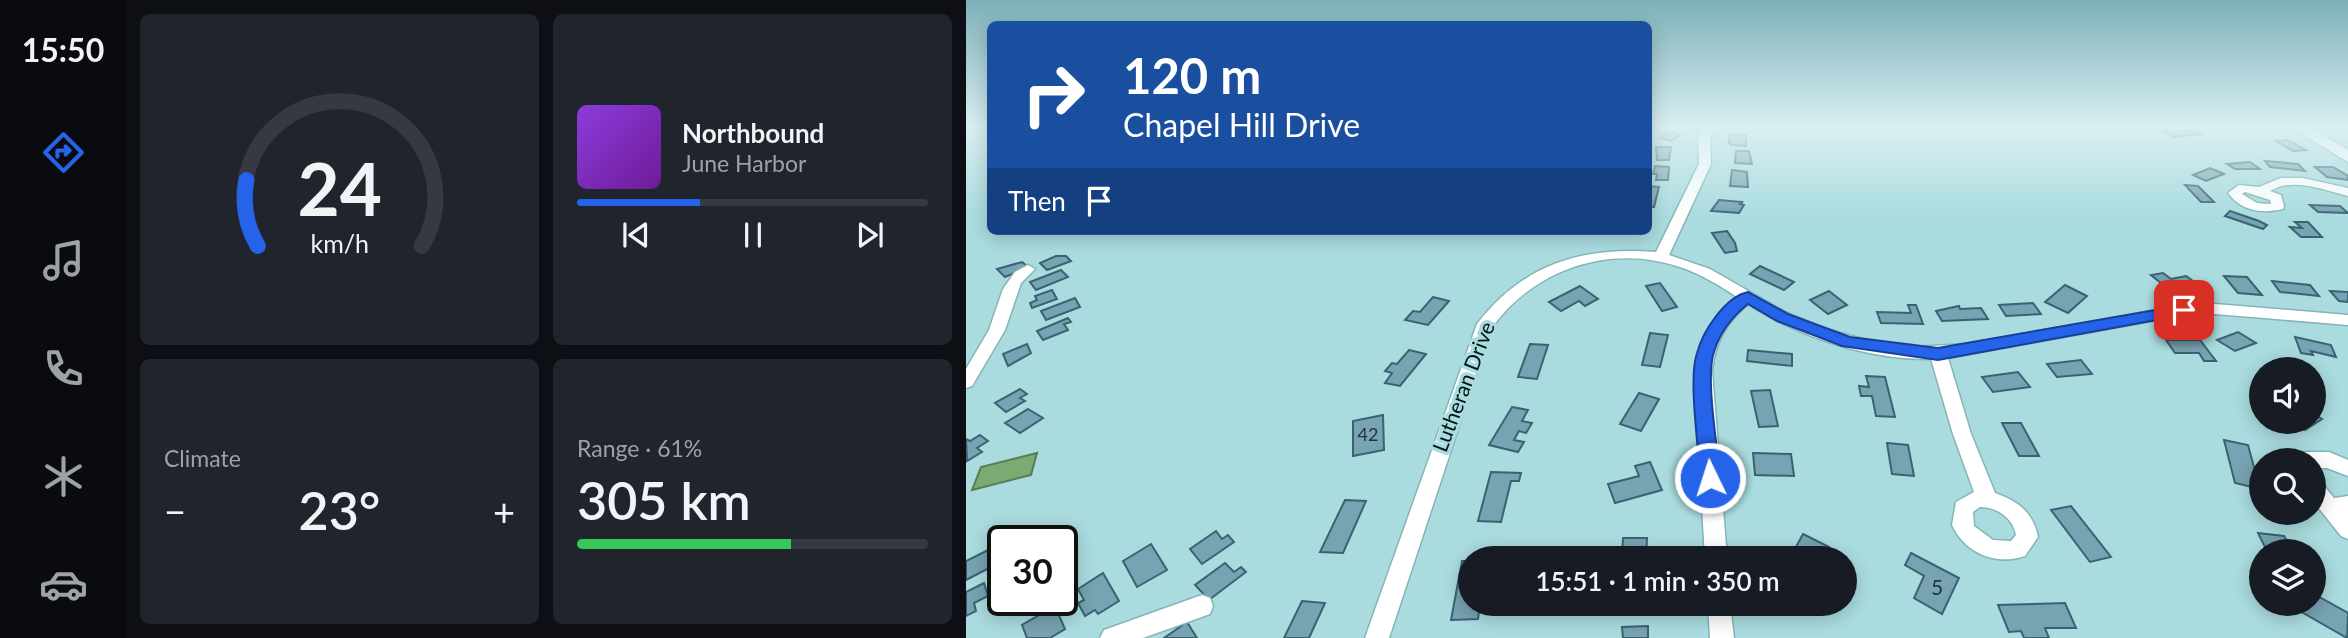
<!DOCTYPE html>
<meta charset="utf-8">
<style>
:root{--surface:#171b24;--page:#20242c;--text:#f1f3f6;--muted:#9ea1a6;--line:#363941;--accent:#2563eb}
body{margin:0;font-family:Lato,sans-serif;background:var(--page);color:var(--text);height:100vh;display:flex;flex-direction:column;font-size:26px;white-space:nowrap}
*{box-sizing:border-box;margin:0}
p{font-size:23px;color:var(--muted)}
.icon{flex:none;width:38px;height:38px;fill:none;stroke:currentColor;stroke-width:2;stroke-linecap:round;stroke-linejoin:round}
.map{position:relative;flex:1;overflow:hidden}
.drawer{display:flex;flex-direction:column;gap:14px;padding:14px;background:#0d0f14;width:840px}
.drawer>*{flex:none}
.guide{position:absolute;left:21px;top:21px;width:665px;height:214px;border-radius:10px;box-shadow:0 4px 18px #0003;background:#1a4fa0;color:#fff;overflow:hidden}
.controls{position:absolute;left:1283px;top:357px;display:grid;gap:14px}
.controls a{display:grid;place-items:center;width:77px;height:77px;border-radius:50%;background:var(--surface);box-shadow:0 4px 18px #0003;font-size:35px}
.speed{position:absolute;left:21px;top:525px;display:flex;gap:14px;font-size:35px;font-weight:700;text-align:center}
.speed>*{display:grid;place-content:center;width:91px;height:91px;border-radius:50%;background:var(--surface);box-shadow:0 4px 18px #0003;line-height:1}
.speed .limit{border:4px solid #111;border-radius:10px;background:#fff;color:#111}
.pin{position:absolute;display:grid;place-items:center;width:60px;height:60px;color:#fff;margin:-30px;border-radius:14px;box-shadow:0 4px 10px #0006}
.me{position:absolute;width:77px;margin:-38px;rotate:356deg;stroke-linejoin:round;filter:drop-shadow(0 0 5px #0008)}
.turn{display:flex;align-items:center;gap:24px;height:147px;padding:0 21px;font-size:32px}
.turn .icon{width:91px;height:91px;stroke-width:2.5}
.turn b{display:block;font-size:49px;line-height:60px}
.then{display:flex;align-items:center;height:66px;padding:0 21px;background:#0003;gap:14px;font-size:26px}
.big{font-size:52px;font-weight:600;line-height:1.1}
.drawer .widget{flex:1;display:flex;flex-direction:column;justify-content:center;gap:10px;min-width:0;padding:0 24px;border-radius:10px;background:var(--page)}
.drawer .dial{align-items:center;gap:0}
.dial svg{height:182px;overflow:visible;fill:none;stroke:var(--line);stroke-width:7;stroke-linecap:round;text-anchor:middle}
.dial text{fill:var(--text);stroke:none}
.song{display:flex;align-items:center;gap:21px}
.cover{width:84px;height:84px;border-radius:10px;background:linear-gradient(135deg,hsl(270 70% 55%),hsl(280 70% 35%))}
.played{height:7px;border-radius:4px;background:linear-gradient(90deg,var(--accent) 35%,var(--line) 35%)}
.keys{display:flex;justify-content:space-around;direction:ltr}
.heat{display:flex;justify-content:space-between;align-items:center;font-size:38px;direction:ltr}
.charge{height:10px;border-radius:5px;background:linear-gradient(90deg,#34c759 61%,var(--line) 0)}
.drawer .tiles{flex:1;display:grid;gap:14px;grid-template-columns:repeat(2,1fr)}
.trip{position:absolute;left:492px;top:546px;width:399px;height:70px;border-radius:35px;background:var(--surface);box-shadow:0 4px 18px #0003;font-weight:600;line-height:70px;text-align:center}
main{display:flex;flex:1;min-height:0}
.tabs{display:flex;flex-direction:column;width:126px;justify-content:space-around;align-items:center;background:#090b0e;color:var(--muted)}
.tabs .icon{width:49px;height:49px}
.tabs .selected{color:var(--accent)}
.tabs b{font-size:32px;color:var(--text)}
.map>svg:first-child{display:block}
.water{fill:#7baa72;stroke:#577d56;stroke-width:2}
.building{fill:#78a3b2;stroke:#3a6371;stroke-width:2}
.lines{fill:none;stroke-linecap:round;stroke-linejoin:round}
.street-casing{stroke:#84b5b7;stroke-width:3}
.secondary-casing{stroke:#84b5b7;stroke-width:3}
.street{fill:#fff;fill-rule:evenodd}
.secondary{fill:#fff;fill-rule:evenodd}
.route{fill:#2563eb;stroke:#184099;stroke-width:2}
.labels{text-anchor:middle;stroke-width:7;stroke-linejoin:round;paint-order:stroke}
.number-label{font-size:18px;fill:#20373c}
.street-label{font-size:21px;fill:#021314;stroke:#aadcdf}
.near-number-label{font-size:21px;fill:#20373c}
</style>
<main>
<nav class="tabs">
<b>15:50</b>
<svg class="icon selected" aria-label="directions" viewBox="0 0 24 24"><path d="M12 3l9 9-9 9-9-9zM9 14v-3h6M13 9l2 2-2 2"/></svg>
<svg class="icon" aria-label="music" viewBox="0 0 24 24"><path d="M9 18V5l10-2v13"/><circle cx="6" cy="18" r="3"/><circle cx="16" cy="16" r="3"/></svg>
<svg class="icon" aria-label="phone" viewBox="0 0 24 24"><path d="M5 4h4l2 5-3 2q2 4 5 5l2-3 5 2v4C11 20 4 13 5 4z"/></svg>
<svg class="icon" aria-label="climate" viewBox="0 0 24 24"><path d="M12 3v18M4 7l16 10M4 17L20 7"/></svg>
<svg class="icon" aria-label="car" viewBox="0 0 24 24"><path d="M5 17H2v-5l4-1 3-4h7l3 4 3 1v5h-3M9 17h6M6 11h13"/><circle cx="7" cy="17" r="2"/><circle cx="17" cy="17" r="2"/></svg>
</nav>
<section class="drawer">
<div class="tiles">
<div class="widget dial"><svg viewBox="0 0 100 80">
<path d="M14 69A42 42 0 1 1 86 69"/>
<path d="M14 69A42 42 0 0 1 9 40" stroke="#2563eb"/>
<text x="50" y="56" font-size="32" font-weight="700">24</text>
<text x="50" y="72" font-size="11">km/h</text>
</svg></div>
<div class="widget">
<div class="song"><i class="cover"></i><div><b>Northbound</b><p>June Harbor</p></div></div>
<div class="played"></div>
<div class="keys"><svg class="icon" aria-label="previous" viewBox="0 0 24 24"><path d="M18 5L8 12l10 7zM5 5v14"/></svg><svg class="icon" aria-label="pause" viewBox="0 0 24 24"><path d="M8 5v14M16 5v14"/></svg><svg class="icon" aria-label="next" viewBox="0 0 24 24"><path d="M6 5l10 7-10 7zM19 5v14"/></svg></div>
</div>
<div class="widget"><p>Climate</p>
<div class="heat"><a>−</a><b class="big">23°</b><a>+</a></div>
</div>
<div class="widget"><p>Range · 61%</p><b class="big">305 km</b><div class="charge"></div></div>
</div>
</section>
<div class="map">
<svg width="1382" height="638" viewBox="0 0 1382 638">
<rect width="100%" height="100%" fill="#aadcdf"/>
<polygon class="water" points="71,453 65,475 6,490 15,467"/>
<g class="building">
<polygon points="1226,129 1235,134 1208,137 1198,131"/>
<polygon points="705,130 714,135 705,141 694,138"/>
<polygon points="764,134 780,135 780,146 766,145 763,143"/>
<polygon points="1322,140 1340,150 1327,151 1310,141"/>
<polygon points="690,147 705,147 703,160 691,160"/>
<polygon points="770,151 783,151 786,164 769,163"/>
<polygon points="1299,161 1332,164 1339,171 1304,167"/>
<polygon points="1284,162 1294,169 1269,169 1261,164"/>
<polygon points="689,166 703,167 702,180 690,180 691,174 687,174"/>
<polygon points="1349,167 1367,167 1382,176 1382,180 1361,177"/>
<polygon points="1244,168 1258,174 1240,181 1227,175"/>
<polygon points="766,170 781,172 782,187 764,186"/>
<polygon points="1219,185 1232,186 1248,202 1235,202"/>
<polygon points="682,186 693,187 688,207 682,206"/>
<polygon points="753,200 776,202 774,204 778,205 773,213 745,211"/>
<polygon points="1344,205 1374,206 1382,213 1352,212"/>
<polygon points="1264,211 1293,221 1301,225 1297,229 1259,216"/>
<polygon points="1329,222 1342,222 1356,237 1335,237 1324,227 1336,228"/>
<polygon points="761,231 769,243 771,251 759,253 746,233"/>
<polygon points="90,256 100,256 105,261 81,270 74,263"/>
<polygon points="56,262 62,267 39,277 31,269"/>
<polygon points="794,266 828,282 818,290 784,274"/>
<polygon points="95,270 102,277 70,290 64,282"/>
<polygon points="1197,273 1205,279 1220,276 1234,286 1206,292 1185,275"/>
<polygon points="1258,276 1281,277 1296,295 1272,293"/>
<polygon points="1306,281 1344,285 1353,296 1314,292"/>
<polygon points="694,283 711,307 696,311 680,286"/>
<polygon points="1099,285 1121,296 1102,313 1079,302"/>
<polygon points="614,286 632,299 619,306 613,301 595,311 583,302"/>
<polygon points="86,290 91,299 66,308 64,303 71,300 69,296"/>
<polygon points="863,291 881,305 862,314 844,300"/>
<polygon points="1364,291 1382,292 1382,302 1373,301"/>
<polygon points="467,297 483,301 462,325 439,320 447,311 454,312"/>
<polygon points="109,298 114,307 80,320 75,311"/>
<polygon points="1067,303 1075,314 1040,316 1033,305"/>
<polygon points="942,305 950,305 957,324 915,323 911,312 945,313"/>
<polygon points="993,306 994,309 1015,308 1022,319 976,321 970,311"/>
<polygon points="102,318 105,322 98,324 102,330 77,340 71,331"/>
<polygon points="1272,332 1290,343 1269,351 1251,340"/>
<polygon points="684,333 702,335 694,367 676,365"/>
<polygon points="1329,337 1365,345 1370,357 1345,351 1347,355 1335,353"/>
<polygon points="1200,340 1234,340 1250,361 1238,361 1233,353 1209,353"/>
<polygon points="61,344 65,353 42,366 37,354"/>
<polygon points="564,344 582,345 571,379 552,377"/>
<polygon points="443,350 460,354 434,386 419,383 426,373 419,371 426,363 431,364"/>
<polygon points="782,350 826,354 826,366 781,361"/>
<polygon points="1115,360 1126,374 1091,377 1081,364"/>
<polygon points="1052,372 1064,387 1027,392 1016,377"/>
<polygon points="900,376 919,377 929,417 910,416 906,396 895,396 893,386 903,387"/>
<polygon points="54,389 61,394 54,398 59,401 40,412 29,403"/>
<polygon points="804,390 812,426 793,427 785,391"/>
<polygon points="673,393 693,399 675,431 654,424"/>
<polygon points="546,407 562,410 556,421 566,423 560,433 553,431 548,440 558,442 552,452 523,445"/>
<polygon points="62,409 77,418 54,433 39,423"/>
<polygon points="1348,414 1356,419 1339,430 1325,422 1348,422"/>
<polygon points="417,415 418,450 387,456 387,421"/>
<polygon points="1036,423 1055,423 1073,456 1053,456"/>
<polygon points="14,435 22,441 11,448 16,452 1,461 0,439 4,441"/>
<polygon points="1258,440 1282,445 1294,489 1269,483"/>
<polygon points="921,443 942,445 948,476 926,474"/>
<polygon points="787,453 825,454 828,476 789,475"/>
<polygon points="684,462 696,490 649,503 642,484 673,476 669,466"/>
<polygon points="525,472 555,473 553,481 545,481 535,522 512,521"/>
<polygon points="379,500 400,501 377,553 354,552"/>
<polygon points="1105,506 1145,557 1124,562 1085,510"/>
<polygon points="250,531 256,539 262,535 268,542 236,564 224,549"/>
<polygon points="1292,533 1318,536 1327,551 1301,551"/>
<polygon points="837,534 863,547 858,558 824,558"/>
<polygon points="657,538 681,538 680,558 656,558"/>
<polygon points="185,544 201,570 171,587 157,561"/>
<polygon points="26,548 31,564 0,580 0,561"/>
<polygon points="945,553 993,578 976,614 948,598 958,576 939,565"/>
<polygon points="496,561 504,561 504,604 514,604 512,619 485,620"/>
<polygon points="259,563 268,572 275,567 280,572 243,600 229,585"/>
<polygon points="137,573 153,601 132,614 129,610 119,616 112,603 118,600 112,589"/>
<polygon points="18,583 22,596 8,603 10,611 0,616 0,592"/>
<polygon points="1348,594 1382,613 1381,638 1334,611 1337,604 1348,604"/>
<polygon points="336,601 359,603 343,638 318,638"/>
<polygon points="1099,603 1110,628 1079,628 1083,638 1058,638 1055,631 1043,632 1032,605"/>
<polygon points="89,606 99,629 84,638 61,638 56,625"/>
<polygon points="221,622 231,638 198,638"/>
<polygon points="682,626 682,638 657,638 656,627"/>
</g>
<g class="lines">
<g class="street-casing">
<g id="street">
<path d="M 739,128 L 750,128 L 744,138 L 745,164 L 703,255 L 744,269 L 819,312 L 856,328 L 908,342 L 947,347 L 1002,344 L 1218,305 L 1249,304 L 1382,315 L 1382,325 L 1249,314 L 1218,315 L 982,358 L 1005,434 L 1029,493 C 1052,501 1067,512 1072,537 L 1059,556 C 1029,566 999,553 986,525 L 990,502 L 1008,492 L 987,434 L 965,359 C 902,360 834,337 782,304 C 760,322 749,343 746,371 L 761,558 L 739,558 L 728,371 C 733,341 747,316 771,297 C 753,285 735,274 714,267 C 644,243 567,269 525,329 L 423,638 L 399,638 L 511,324 C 557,264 617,246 690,252 L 733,164 L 732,138 ZM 1014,507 C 1031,507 1047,518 1050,535 L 1045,541 L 1027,540 L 1008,526 L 1007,512 Z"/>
<path d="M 1315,178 L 1337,178 L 1382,188 L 1382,196 C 1358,190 1327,177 1304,191 L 1315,195 L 1318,206 L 1317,209 C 1296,214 1275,211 1262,193 L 1273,185 L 1293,187 ZM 1279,192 L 1304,200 L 1305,204 L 1291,203 L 1276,194 Z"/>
<polygon points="62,265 69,269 55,283 39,330 6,386 0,388 0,369 23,330 37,289 49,272"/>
<polygon points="1340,452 1363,452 1382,460 1382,476 1361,468 1348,468 1348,460 1331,460 1333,455"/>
<polygon points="1348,480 1355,482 1368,498 1382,496 1382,539 1375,536 1348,502"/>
<polygon points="236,595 244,598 247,606 244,614 177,638 134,638 138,630"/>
<polygon points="742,604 764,604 768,638 744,638"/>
</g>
</g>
<g class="secondary-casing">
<polygon id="secondary" points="1326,128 1345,128 1382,150 1382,162"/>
</g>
<use href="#street" class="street"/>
<use href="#secondary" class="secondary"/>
</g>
<linearGradient id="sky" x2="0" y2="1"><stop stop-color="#7cb0b9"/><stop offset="0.59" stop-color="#d9eff1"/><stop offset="1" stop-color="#d9eff1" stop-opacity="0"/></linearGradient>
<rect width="1382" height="217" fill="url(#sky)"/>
<path class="route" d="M 782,292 L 822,314 L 884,337 L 972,348 L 1218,305 L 1226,310 L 1218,315 L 972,360 L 876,346 L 811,321 L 782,304 C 767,316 754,332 748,352 C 739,377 752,449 754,478 L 751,484 L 737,484 L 734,478 C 733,448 722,379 731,353 C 737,331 759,297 782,292 Z"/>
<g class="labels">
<g class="number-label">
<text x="402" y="441">42</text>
</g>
<g class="street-label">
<text transform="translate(498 387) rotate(-69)" y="7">Lutheran Drive</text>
</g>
<g class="near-number-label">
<text x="971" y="595">5</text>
</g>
</g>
</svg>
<div class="controls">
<a><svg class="icon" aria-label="sound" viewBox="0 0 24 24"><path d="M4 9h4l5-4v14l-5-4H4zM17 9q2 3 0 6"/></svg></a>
<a><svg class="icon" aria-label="search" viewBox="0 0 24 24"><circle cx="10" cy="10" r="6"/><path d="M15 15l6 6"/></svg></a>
<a><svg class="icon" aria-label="layers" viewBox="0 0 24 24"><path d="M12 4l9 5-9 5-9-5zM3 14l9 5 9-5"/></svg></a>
</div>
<div class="speed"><div class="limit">30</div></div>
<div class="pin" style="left:1218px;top:310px;background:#d93025"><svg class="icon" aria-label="arrive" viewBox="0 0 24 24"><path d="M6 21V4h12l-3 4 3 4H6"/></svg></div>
<svg class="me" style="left:744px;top:478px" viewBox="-20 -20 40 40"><circle r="17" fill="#2563eb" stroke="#fff" stroke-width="3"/><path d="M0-11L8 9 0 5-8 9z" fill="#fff"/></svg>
<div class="trip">15:51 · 1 min · 350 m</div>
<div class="guide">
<div class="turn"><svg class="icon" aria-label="right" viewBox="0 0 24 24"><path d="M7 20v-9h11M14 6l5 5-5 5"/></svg><div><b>120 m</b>Chapel Hill Drive</div></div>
<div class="then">Then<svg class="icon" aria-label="arrive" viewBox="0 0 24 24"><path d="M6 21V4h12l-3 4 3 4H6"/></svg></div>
</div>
</div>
</main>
